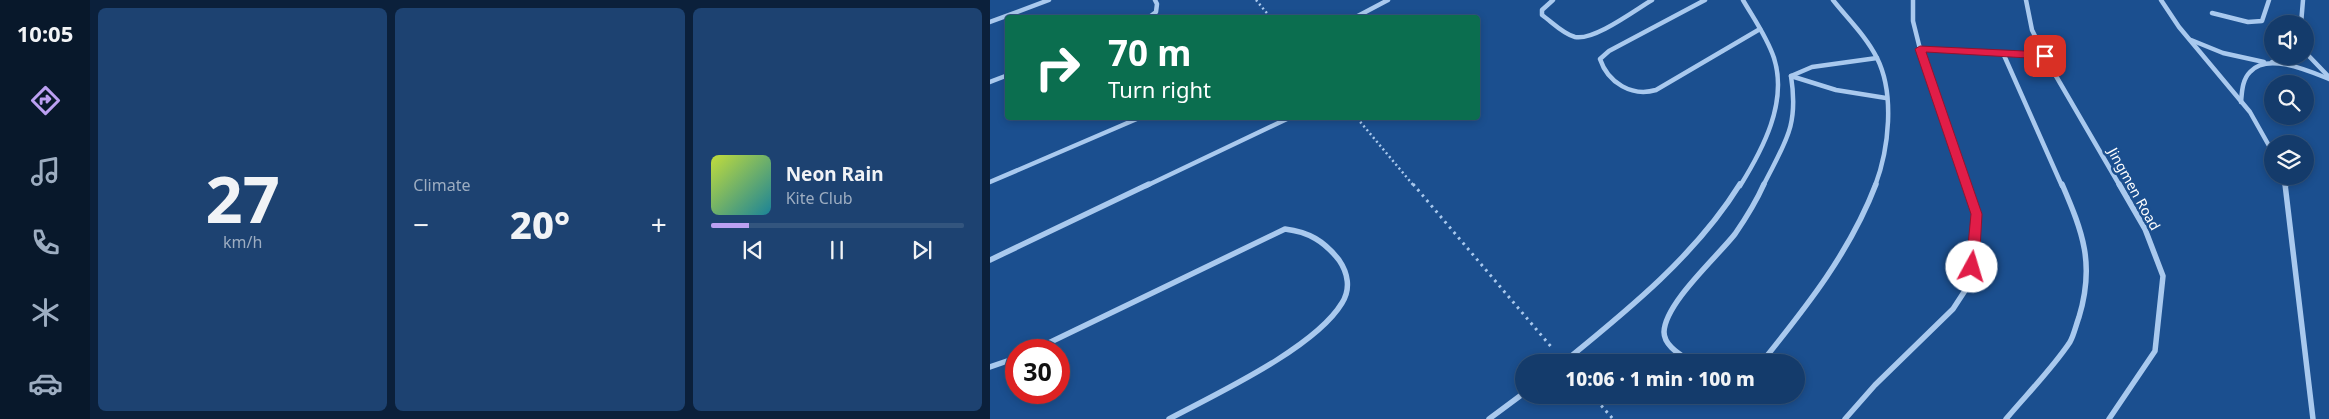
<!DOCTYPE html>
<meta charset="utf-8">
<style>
:root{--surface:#143b6b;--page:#1d4271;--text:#f1f3f6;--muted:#9dadc1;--line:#33557e;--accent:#bca0f2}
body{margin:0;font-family:"Noto Sans",sans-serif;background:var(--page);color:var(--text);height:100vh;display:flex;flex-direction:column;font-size:19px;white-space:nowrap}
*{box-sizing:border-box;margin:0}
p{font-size:16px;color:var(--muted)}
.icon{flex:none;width:28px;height:28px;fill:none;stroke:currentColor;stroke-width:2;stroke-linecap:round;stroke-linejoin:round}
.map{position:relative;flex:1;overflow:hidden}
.sheet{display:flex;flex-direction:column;gap:8px;padding:8px;background:#0b203b;width:900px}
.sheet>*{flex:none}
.banner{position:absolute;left:15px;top:15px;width:475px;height:105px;border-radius:5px;box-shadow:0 2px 8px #0003,0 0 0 1px var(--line);background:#0b6e4f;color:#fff;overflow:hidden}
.controls{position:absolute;left:1274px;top:15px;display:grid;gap:10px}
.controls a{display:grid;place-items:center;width:50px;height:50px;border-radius:50%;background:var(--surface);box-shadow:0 2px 8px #0003,0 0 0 1px var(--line);font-size:25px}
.speed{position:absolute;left:15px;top:339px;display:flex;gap:10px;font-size:25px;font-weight:700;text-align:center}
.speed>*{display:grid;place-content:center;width:65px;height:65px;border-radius:50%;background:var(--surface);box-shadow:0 2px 8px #0003,0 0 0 1px var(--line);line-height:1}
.speed .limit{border:8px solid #d22;background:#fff;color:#111}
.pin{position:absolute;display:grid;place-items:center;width:42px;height:42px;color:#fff;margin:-21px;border-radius:10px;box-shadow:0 2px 8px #0006}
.me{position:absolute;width:55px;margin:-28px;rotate:6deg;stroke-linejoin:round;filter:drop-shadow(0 0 4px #0008)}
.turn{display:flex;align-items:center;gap:18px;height:105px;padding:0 20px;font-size:22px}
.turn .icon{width:65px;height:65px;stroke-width:2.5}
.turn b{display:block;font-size:35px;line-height:42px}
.big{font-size:38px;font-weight:800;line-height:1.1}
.sheet .tile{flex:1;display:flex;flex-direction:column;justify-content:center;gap:8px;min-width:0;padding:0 18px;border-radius:8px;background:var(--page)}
.sheet .dial{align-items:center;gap:0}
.dial b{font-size:65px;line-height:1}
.song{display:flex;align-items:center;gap:15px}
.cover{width:60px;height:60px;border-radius:8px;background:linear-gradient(135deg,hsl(70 70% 55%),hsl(190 70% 35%))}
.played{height:5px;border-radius:2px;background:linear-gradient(90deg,var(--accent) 15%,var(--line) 15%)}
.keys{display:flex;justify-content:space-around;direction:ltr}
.heat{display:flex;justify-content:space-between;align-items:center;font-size:28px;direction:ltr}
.sheet .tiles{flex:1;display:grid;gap:8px;grid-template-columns:repeat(3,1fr)}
.trip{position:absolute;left:525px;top:354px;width:290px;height:50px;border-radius:25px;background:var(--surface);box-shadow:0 2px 8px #0003,0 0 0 1px var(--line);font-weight:800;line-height:50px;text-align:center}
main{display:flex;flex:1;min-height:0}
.tabs{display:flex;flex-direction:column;width:90px;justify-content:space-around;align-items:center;background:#08182b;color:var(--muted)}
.tabs .icon{width:35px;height:35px}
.tabs .on{color:var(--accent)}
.tabs b{font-size:22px;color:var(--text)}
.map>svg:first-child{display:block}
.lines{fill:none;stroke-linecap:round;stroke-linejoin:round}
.path-far1{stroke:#a9c9ee;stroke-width:2.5;stroke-dasharray:2 3;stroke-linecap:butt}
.path{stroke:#a9c9ee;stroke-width:3;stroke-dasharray:2.5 4.5;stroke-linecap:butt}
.minor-far1{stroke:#a9c9ee;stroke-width:4.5}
.minor{stroke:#a9c9ee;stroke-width:5.5}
.route{fill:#e11d48;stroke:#92132f}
.labels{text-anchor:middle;stroke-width:5;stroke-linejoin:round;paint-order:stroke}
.street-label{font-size:14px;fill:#fff;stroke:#1b4f8f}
</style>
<main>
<nav class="tabs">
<b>10:05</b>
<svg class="icon on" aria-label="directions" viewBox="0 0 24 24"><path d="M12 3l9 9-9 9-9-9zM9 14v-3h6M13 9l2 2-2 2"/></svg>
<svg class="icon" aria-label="music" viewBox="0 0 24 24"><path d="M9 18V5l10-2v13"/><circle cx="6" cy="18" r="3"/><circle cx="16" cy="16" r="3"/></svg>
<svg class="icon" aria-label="phone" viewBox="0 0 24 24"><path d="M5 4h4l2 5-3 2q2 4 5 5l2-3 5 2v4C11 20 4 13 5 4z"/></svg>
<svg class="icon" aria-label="climate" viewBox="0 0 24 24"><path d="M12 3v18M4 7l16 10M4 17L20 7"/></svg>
<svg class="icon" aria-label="car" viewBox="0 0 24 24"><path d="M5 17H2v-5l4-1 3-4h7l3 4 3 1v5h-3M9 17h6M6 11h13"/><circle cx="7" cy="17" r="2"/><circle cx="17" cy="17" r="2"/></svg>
</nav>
<section class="sheet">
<div class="tiles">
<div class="tile dial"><b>27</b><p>km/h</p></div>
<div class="tile"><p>Climate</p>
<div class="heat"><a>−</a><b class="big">20°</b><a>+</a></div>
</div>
<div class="tile">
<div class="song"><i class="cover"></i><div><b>Neon Rain</b><p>Kite Club</p></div></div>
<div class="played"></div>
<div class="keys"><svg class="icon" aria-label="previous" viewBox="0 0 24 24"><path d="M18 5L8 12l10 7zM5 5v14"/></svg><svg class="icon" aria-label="pause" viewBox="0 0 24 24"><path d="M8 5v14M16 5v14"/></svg><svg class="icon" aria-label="next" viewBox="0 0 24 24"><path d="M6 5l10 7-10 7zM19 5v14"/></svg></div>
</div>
</div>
</section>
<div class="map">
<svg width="1339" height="419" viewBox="0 0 1339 419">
<rect width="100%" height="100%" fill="#1b4f8f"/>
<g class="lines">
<g class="path-far1">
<polyline points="266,0 281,18"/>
<polyline points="367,118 424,186"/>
</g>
<g class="path">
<polyline points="423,184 563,349"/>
<polyline points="602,395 623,419"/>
</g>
<g class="minor-far1">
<path d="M 563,0 L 552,10 L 552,15 C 562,22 573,34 585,37 C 604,41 645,10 662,0"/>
<path d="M 715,0 L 619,51 L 610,59 C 618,83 642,97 666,90 L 770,29"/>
<path d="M 843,0 C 858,19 876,36 887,58 C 905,94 899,149 885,186"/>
<polyline points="923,0 923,21 930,49 976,186"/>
<polyline points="1036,0 1042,30 1059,64 1130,186"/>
<polyline points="1171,0 1189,27 1260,112 1282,151"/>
<polyline points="1222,13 1258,22 1272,21 1279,0"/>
<polyline points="158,18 166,12 167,4 165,0"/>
<polyline points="364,18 398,0"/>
<polyline points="0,22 59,0"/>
<polyline points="1311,24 1313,0"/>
<polyline points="1201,40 1233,53 1274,62"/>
<polyline points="930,49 1055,55"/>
<polyline points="1315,52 1339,77"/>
<polyline points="1013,53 1072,186"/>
<polyline points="1282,62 1296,60 1300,56"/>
<polyline points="801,76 846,90 896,98"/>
<polyline points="801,76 822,67 887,58"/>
<polyline points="0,82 18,75"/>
<path d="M 1251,102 C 1252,92 1252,80 1260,72 C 1277,52 1319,71 1339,79"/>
<polyline points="1292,176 1296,186"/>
<polyline points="0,182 149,118"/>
<polyline points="156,186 299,118"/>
<path d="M 750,186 C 773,149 798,102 784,58 C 777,37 764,19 753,0"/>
<path d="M 773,186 C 795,142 809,127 801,76"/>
</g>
<g class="minor">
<polyline points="1295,184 1323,419"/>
<polyline points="0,260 159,184"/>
<path d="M 44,350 L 295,229 C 319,232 334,241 349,260 C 358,273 361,289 352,303 C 325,348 226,394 179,419"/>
<path d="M 574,362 C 638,310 706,255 750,184"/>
<path d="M 701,362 C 691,355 674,346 674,332 C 675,303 727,257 745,234 C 756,218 766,202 774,184"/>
<path d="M 772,362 C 817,306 860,252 886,184"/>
<polyline points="0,367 26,358"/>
<polyline points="499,419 534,393"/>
<polyline points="855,419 885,385 963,309 978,286 982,267 986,214 976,184"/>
<path d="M 1016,419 C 1037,394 1062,369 1080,342 C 1084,335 1086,325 1089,317 C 1105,264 1093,233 1072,184"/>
<polyline points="1119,419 1165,351 1173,276 1155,229 1129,184"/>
</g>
</g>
<polygon class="route" points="930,46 1055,52 1059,56 1055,59 936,52 992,214 989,267 982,272 976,267 981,214 925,49"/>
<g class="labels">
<g class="street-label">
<text transform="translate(1144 189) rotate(61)" y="5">Jingmen Road</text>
</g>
</g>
</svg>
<div class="controls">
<a><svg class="icon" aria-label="sound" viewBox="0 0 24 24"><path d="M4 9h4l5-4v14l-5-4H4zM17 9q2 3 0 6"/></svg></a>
<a><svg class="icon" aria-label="search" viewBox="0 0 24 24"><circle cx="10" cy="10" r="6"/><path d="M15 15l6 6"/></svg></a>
<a><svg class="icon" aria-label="layers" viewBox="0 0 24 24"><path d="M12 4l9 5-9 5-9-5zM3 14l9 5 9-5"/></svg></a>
</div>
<div class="speed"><div class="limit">30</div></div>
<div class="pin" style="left:1055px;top:56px;background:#d93025"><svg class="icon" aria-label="arrive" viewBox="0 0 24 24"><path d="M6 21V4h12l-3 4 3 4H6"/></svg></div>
<svg class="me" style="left:982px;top:267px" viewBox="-20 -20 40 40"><circle r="19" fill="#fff"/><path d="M0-13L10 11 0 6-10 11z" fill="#e11d48"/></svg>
<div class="trip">10:06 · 1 min · 100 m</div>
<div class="banner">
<div class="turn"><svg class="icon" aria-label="right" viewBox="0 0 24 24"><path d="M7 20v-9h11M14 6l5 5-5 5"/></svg><div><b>70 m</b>Turn right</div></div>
</div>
</div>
</main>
